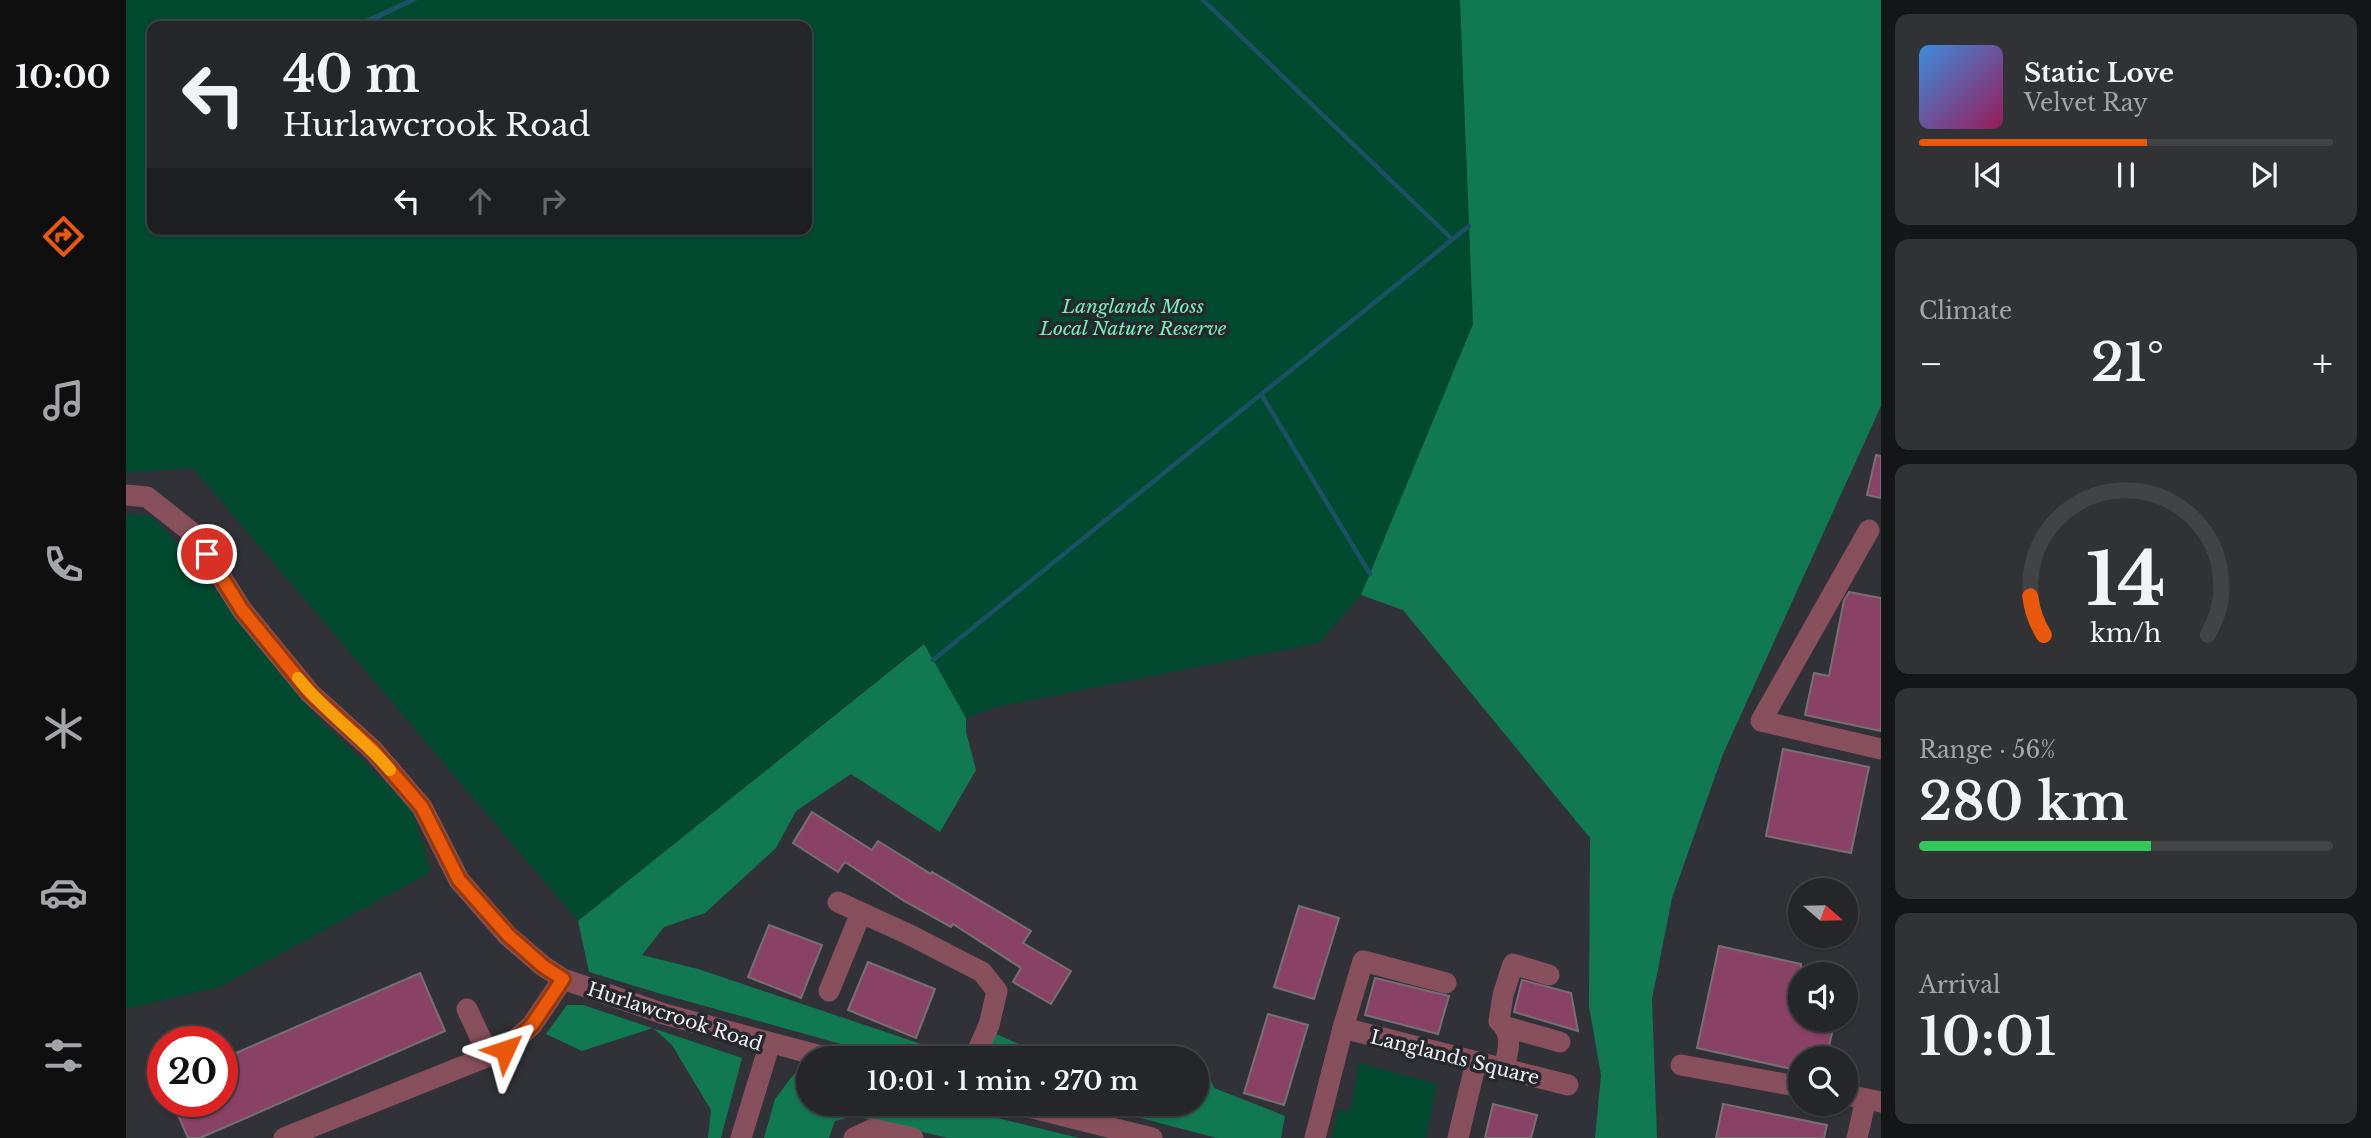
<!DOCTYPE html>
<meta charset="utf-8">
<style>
:root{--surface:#252629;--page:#313235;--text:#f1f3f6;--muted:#a3a5a8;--line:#424346;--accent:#ea580c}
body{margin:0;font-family:"Libre Baskerville",serif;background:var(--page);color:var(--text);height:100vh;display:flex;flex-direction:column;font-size:26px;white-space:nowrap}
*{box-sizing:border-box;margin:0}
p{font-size:23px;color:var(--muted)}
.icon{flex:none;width:38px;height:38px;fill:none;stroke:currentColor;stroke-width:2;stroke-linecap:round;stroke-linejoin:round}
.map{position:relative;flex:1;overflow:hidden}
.details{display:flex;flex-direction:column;gap:14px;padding:14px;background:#141517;width:490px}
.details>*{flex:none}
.guide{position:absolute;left:21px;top:21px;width:665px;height:214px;border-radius:14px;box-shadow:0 2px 5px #0004,0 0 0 2px var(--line);background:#252629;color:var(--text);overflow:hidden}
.needle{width:46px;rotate:110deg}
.fabs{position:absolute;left:1662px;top:878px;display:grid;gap:14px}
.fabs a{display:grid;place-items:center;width:70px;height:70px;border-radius:50%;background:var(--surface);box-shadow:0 2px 5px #0004,0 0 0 2px var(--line);font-size:35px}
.speed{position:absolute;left:21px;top:1026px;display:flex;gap:14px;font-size:35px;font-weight:700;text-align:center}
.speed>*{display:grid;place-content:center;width:91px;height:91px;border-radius:50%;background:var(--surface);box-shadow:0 2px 5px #0004,0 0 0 2px var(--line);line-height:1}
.speed .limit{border:10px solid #d22;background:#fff;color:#111}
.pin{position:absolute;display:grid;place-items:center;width:60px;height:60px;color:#fff;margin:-30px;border:4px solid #fff;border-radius:50%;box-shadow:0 2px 7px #0007}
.me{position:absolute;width:77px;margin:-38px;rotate:48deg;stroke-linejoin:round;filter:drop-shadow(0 0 5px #0008)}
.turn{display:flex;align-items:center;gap:24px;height:147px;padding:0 21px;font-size:32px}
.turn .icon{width:91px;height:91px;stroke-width:2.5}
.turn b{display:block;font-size:49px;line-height:60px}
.lanes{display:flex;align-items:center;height:66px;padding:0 21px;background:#0003;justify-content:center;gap:35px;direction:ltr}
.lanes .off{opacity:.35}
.big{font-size:52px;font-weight:600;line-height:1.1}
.details .card{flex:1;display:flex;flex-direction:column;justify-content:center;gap:10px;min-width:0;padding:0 24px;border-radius:14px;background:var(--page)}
.details .dial{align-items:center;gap:0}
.dial svg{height:182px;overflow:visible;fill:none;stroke:var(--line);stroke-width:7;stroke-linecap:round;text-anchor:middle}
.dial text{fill:var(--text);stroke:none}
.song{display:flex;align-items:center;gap:21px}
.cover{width:84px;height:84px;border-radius:10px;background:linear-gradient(135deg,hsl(210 70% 55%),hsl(330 70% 35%))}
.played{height:7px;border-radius:4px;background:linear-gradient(90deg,var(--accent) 55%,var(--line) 55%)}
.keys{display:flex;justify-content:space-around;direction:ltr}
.heat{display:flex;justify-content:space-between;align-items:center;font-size:38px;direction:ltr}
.charge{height:10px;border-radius:5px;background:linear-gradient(90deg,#34c759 56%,var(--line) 0)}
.trip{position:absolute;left:670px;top:1046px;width:413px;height:70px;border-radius:35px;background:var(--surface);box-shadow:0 2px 5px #0004,0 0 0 2px var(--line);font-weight:600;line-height:70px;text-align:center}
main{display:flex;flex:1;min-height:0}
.menu{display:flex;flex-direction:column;width:126px;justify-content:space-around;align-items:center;background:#0f0f10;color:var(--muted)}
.menu .icon{width:49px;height:49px}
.menu .selected{color:var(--accent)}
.menu b{font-size:32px;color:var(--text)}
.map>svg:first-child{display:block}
.green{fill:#014a30;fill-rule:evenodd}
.forest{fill:#107952}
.water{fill:#1a5165}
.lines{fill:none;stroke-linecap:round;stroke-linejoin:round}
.stream{stroke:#1a5165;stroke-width:4.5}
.building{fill:#8a4166;stroke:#777073;stroke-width:2}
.minor{stroke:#88505d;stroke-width:21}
.route-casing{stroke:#983908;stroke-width:18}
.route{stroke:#ea580c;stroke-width:12}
.slow{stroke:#f59e0b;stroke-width:12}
.labels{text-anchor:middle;stroke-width:7;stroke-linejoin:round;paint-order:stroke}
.park-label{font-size:19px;font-style:italic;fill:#75f1b8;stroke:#27282d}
.street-label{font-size:19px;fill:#eff0f3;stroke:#27282d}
</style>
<main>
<nav class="menu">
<b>10:00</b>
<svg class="icon selected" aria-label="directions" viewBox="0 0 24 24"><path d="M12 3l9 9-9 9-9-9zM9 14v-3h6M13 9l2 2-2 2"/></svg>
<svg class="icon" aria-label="music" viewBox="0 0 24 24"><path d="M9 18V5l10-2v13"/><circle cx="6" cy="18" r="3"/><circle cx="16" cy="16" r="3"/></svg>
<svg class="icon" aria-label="phone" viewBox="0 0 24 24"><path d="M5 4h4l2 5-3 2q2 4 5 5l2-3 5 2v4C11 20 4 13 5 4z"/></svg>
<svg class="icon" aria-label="climate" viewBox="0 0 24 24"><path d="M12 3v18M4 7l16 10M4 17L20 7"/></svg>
<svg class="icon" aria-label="car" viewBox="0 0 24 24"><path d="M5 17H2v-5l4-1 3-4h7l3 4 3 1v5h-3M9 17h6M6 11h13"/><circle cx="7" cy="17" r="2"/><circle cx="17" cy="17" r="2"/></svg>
<svg class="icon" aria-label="filters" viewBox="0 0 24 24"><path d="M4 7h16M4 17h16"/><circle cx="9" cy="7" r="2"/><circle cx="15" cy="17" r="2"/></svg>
</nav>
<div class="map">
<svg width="1755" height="1138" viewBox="0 0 1755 1138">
<rect width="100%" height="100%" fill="#313237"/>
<g class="green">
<path d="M 0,0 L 1334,0 L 1347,324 L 1235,595 L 1193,643 L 866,708 L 840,718 L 797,644 L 452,921 L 67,468 L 0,473 ZM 26,26 L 681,26 L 681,229 L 26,229 Z"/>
<polygon points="0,514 25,516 55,547 191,717 285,807 305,872 93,987 0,1009"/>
<polygon points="1233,1063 1311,1084 1300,1138 1206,1138 1212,1109 1224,1112"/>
</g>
<g class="forest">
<polygon points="1334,0 1755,0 1755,406 1597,754 1546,898 1526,999 1531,1138 1469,1138 1475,1075 1463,1006 1464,838 1277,610 1235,595 1347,324"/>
<polygon points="798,644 840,718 840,732 850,770 814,832 725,774 670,811 650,848 579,913 538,927 516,955 572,969 840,1059 769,1059 532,993 463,972 452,921"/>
<polygon points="441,1005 457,1005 616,1058 595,1138 582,1138 585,1110 546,1045 527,1028 456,1051 420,1034"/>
<polygon points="866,1032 908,1051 911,1059 860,1059"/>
<polygon points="1080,1068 1088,1088 1159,1116 1155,1138 1091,1138 995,1113 998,1104 1071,1104 1071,1072"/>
<polygon points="682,1071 682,1104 815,1104 953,1138 822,1138 729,1116 709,1121 703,1138 638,1138 649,1099 668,1074"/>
</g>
<polygon class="water" points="281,0 292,0 238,26 224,26"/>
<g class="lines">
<g class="stream">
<polyline points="1077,0 1326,239"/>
<polyline points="1135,394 1244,574"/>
<polyline points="807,660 1343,226"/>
</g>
</g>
<g class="building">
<polygon points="1750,455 1755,456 1755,498 1741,495"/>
<polygon points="1723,592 1755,598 1755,731 1679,715 1688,673 1703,676 1718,600"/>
<polygon points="1657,749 1743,767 1725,853 1640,836"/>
<polygon points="686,812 746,850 752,841 805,874 806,872 905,931 897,943 945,971 925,1004 887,982 895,968 827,924 825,927 778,901 719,862 712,872 667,843"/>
<polygon points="1173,906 1213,918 1188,999 1148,987"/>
<polygon points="643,925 696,945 675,998 622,977"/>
<polygon points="1593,946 1675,964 1675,1020 1709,1020 1700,1059 1675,1059 1675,1071 1571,1048"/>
<polygon points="742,962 809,989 790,1038 722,1010"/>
<polygon points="294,973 319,1031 74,1138 62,1138 46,1101 96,1101 96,1059"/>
<polygon points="1249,978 1323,996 1312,1034 1239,1015"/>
<polygon points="1396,980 1445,993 1452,1031 1388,1012"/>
<polygon points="1142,1014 1182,1025 1158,1105 1118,1093"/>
<polygon points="1367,1104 1411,1115 1405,1138 1359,1138"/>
<polygon points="1597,1104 1701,1125 1698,1138 1590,1138"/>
</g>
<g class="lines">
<g class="minor">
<polyline points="0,495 21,497 69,535 116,610 184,693 247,750 296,807 333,880 382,936 417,966 437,979 538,1014 706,1059"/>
<polyline points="1743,530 1635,721 1755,749"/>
<polyline points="712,902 784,935 856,972 871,991 863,1025 848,1059"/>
<polyline points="703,991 735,913"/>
<polyline points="341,1009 363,1056"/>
<polyline points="1381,1027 1434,1042"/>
<polyline points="1217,1028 1442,1085"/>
<polyline points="1555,1065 1675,1087"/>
<path d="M 1378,1069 C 1382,1051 1388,1034 1373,1021 L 1377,995 L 1387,964 L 1423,975"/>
<polyline points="1720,1095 1755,1102"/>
<polyline points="890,1104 1026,1138"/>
<polyline points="158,1138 378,1050 406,1025 437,979"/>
<polyline points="615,1138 644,1043"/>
<polyline points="728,1138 747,1129 787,1138"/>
<polyline points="1189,1138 1217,1028 1237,961 1320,983"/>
<polyline points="1332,1138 1350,1062"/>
<polyline points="1731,1138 1740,1099"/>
</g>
</g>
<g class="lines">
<g class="route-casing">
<polyline id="route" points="81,554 116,610 184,693 247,750 296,807 333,880 383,936 417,966 437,979 406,1025 379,1050"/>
</g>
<use href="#route" class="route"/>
<path class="slow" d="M 172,678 C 199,712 236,737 264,770"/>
</g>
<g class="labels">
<g class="park-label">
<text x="1007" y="313">Langlands Moss<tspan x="1007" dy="22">Local Nature Reserve</tspan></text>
</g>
<g class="street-label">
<text transform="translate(549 1016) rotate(18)" y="7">Hurlawcrook Road</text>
<text transform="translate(1329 1057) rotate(14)" y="7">Langlands Square</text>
</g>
</g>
</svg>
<div class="fabs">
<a><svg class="needle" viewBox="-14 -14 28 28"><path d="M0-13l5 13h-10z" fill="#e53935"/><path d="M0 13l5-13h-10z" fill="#a3a5a8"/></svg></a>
<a><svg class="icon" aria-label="sound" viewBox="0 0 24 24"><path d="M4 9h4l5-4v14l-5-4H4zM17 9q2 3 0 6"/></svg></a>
<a><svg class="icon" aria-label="search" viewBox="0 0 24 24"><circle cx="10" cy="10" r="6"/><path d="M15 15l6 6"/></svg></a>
</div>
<div class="speed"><div class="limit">20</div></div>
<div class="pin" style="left:81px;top:554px;background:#d93025"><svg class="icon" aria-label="arrive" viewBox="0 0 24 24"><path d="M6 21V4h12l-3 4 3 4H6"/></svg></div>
<svg class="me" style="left:379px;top:1050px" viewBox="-20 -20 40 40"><path d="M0-17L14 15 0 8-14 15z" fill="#ea580c" stroke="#fff" stroke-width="4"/></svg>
<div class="trip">10:01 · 1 min · 270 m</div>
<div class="guide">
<div class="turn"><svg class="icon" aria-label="left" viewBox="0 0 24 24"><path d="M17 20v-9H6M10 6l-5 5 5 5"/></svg><div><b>40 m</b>Hurlawcrook Road</div></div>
<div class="lanes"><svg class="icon" aria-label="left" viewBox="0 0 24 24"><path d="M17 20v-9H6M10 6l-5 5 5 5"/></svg><svg class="icon off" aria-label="ahead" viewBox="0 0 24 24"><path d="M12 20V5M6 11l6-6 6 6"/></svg><svg class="icon off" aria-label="right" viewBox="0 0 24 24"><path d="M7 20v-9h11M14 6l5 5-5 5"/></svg></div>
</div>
</div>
<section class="details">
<div class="card">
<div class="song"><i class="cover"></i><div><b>Static Love</b><p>Velvet Ray</p></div></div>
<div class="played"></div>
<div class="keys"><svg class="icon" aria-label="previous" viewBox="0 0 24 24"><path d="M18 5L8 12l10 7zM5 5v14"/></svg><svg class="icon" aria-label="pause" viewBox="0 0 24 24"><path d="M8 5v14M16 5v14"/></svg><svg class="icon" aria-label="next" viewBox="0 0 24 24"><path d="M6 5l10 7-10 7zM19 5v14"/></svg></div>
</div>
<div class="card"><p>Climate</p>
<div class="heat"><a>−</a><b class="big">21°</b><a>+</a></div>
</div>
<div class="card dial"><svg viewBox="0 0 100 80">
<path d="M14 69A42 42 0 1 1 86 69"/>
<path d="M14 69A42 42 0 0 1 8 52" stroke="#ea580c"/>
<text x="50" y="56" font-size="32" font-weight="700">14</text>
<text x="50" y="72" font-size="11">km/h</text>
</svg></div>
<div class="card"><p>Range · 56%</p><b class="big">280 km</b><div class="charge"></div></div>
<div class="card"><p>Arrival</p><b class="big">10:01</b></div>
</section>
</main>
